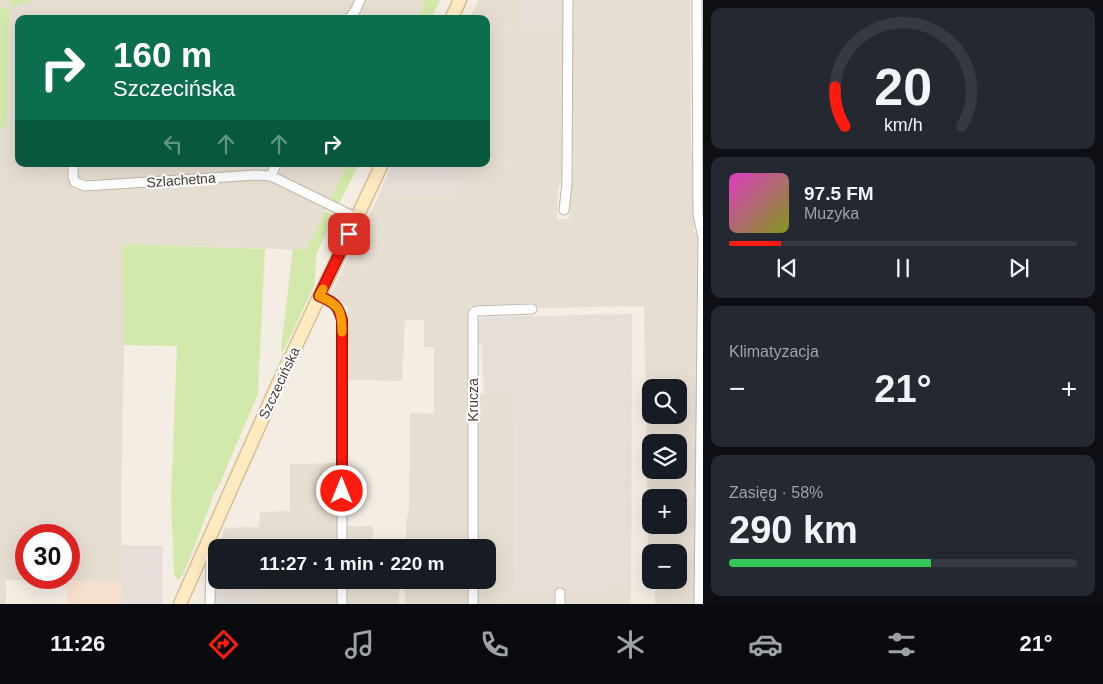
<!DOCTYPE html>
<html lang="pl">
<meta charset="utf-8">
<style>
:root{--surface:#171b24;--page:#242831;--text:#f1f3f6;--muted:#9ea1a6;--line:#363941;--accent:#ff1c0f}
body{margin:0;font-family:Arial,sans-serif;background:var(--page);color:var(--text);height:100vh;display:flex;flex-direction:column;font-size:19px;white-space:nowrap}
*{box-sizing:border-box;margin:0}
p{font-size:16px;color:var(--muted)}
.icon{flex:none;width:28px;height:28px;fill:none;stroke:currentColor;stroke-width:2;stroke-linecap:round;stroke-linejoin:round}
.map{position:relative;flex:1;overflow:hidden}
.side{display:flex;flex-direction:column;gap:8px;padding:8px;background:#0d0f14;width:400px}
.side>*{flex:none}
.banner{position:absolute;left:15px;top:15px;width:475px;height:152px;border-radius:10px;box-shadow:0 5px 20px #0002;background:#0b6e4f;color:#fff;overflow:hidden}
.tools{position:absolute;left:642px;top:379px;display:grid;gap:10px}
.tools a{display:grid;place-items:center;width:45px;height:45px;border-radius:10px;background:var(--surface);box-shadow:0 5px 20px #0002;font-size:25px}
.speed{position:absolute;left:15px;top:524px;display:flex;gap:10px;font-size:25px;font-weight:700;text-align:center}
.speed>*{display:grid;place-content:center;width:65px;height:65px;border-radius:50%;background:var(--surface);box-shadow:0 5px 20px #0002;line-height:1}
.speed .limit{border:8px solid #d22;background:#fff;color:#111}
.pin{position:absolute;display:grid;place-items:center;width:42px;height:42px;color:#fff;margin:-21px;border-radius:10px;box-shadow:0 2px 8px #0006}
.me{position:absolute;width:55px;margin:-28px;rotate:0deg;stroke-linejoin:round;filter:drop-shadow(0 0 4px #0008)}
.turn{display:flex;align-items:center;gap:18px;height:105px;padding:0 15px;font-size:22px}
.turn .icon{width:65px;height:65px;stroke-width:2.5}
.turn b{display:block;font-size:35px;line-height:42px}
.lanes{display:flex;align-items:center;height:48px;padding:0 15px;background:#0003;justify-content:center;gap:25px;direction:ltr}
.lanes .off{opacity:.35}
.big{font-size:38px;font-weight:700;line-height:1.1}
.side .card{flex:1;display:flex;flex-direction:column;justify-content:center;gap:8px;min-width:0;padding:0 18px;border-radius:10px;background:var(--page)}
.side .dial{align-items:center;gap:0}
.dial svg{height:130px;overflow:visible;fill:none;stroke:var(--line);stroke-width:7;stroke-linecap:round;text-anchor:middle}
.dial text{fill:var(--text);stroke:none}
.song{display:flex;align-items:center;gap:15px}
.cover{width:60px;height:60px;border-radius:8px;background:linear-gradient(135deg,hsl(310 70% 55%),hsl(70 70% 35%))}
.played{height:5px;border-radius:2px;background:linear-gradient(90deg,var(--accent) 15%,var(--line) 15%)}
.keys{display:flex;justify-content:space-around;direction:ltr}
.heat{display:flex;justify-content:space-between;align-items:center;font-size:28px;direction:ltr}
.charge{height:8px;border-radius:4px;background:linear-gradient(90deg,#34c759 58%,var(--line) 0)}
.trip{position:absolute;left:208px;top:539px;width:288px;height:50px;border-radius:10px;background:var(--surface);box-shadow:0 5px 20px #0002;font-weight:700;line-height:50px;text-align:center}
.menu{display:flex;height:80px;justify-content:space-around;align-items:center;background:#090b0e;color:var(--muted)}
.menu .icon{width:35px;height:35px}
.menu .on{color:var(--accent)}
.menu b{font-size:22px;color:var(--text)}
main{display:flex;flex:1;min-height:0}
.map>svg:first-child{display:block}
.residential{fill:#e7ded2;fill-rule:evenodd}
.commercial{fill:#f6e1ce}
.industrial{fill:#e5ded9}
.green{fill:#d3e9ab}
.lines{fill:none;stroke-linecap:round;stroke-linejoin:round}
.minor-casing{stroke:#c1b7aa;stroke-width:11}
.secondary-casing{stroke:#d8bf94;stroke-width:15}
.minor{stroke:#fff;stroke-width:9}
.secondary{stroke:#ffeac2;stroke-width:12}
.route-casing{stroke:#a6120a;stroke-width:12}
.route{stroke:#ff1c0f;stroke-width:9}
.slow{stroke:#f59e0b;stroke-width:9}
.labels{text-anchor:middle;stroke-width:4.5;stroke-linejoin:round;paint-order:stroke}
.street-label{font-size:14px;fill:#453d34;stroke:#fff}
</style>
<main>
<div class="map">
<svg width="703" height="604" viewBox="0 0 703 604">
<rect width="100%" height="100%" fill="#f3ede4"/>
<g class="residential">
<path d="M 0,0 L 10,0 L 9,6 L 34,0 L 425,0 L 415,19 L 19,19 L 19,164 L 347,164 L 306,250 L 124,244 L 124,345 L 121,513 L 122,545 L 121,582 L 6,580 L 6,604 L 0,604 L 0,127 L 6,127 L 9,7 L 0,9 ZM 26,535 L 69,535 L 69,578 L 26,578 Z"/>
<path d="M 479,0 L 519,0 L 519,27 L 564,26 L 563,178 L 558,188 L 557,219 L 569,219 L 571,0 L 690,0 L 691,152 L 693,152 L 694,233 L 698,233 L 696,604 L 655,604 L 655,580 L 679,580 L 679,552 L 655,552 L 655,548 L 648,548 L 644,306 L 539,308 L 534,303 L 469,306 L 468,547 L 406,548 L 406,522 L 409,507 L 410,413 L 434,414 L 434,347 L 424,347 L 424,320 L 405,320 L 402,381 L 348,380 L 348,307 L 331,294 L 378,197 L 460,196 L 461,164 L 486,164 L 486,19 L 469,19 ZM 651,388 L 679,388 L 679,415 L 651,415 ZM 651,442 L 679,442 L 679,470 L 651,470 ZM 651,498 L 679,498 L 679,525 L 651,525 Z"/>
<polygon points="516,391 515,593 554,593 555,604 477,604 477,580 486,580 486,548 477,547 478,394"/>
<polygon points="338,463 338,547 217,548 225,528 259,527 260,512 290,511 290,464"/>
<rect x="347" y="526" width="26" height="21"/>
<rect x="259" y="580" width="79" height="24"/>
<polygon points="347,580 373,580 374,586 399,586 399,604 347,604"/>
<rect x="405" y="580" width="63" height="24"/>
<polygon points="603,584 631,584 631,604 564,604 564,593 603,593"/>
</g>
<rect class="commercial" x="67" y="582" width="54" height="22"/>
<g class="industrial">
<polygon points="519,0 564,0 564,26 519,27"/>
<polygon points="392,164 461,164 461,196 378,197"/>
<polygon points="632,314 631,584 604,584 603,593 515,593 516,392 484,393 482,345 478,345 478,322 482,317"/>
<polygon points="122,545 163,546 162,604 121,604"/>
<polygon points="214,578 216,578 216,580 259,580 259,604 213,604"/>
</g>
<g class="green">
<polygon points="10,0 34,0 9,7 7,127 0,127 0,9 9,7"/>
<polygon points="425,0 440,0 431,19 416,19"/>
<polygon points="347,164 359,164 339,204 330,200"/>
<polygon points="325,211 334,215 316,255 315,284 282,354 281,347 293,249 306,250"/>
<polygon points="123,244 265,249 258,394 218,488 213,495 210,506 183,575 178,580 174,575 171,499 177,346 124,345"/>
</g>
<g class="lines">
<g class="minor-casing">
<g id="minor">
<polyline points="697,0 698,215 703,238 699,604"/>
<path d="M 348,19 C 355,14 357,7 360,0"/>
<polyline points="73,164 73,177 75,182 85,186 256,175 271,176 357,218"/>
<polyline points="271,176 276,164"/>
<polyline points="564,210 567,184 568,0"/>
<path d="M 319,297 C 334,302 338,305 342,320 L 342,548"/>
<polyline points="473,548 473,314 474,312 477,311 532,309"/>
<polyline points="204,550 210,557 211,561 210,604"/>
<polyline points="560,593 560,604"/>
<polyline points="342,604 342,580"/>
<polyline points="473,604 473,580"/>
</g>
</g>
<g class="secondary-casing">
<g id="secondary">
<polyline points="451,19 460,0"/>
<polyline points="180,604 277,386 382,164"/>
</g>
</g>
<use href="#minor" class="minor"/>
<use href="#secondary" class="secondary"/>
</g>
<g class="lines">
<g class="route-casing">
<path id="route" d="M 342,491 L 342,320 C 338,305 334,302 319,296 L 349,234"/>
</g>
<use href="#route" class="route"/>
<path class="slow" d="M 323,289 L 319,296 C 340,305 342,310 342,332"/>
</g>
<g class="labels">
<g class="street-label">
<text transform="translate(181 180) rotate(-4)" y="5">Szlachetna</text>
<text transform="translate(279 383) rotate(-65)" y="5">Szczecińska</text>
<text transform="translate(473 400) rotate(-90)" y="5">Krucza</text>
</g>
</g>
</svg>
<div class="tools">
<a><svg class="icon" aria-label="search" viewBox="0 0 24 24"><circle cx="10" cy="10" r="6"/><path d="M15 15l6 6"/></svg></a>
<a><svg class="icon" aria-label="layers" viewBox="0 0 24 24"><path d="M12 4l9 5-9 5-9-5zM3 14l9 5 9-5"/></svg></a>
<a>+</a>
<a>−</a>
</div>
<div class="speed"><div class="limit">30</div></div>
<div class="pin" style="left:349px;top:234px;background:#d93025"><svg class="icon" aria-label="arrive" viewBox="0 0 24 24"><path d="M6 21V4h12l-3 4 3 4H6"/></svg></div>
<svg class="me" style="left:342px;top:491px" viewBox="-20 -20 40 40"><circle r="17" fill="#ff1c0f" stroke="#fff" stroke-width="3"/><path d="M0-11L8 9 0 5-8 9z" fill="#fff"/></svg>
<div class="trip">11:27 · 1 min · 220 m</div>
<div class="banner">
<div class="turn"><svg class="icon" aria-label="right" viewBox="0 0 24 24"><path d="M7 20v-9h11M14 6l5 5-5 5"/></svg><div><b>160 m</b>Szczecińska</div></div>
<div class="lanes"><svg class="icon off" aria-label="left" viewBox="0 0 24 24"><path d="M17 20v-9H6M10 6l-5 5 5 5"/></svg><svg class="icon off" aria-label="ahead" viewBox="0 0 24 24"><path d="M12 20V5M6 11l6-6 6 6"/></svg><svg class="icon off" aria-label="ahead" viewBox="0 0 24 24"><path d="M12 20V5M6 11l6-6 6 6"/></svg><svg class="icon" aria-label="right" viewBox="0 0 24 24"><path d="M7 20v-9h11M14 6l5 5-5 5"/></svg></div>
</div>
</div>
<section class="side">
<div class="card dial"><svg viewBox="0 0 100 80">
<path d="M14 69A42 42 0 1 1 86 69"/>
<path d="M14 69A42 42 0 0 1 8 45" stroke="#ff1c0f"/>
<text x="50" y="56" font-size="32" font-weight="700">20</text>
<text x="50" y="72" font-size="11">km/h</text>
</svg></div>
<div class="card">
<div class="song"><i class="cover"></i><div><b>97.5 FM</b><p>Muzyka</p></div></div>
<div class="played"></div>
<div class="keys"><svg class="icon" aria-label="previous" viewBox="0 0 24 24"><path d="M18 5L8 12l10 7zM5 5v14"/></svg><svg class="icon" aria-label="pause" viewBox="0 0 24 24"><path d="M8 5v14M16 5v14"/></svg><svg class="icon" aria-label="next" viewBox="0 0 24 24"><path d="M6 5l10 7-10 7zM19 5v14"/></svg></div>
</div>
<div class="card"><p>Klimatyzacja</p>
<div class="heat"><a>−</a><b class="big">21°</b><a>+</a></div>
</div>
<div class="card"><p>Zasięg · 58%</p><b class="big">290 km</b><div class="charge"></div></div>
</section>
</main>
<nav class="menu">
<b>11:26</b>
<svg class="icon on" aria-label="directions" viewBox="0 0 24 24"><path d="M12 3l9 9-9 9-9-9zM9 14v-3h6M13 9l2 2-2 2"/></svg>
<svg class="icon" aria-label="music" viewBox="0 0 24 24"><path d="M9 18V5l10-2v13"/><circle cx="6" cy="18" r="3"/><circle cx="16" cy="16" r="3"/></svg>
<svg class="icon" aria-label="phone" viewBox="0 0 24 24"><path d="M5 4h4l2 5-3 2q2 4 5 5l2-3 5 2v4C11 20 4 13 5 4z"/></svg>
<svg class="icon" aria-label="climate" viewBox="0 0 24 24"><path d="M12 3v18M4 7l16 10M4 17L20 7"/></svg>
<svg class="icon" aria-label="car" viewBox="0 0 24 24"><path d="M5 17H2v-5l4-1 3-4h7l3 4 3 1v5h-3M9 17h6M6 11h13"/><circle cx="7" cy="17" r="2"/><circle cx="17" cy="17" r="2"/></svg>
<svg class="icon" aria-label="filters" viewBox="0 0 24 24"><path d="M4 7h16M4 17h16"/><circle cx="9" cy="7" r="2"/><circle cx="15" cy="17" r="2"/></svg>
<b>21°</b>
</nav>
